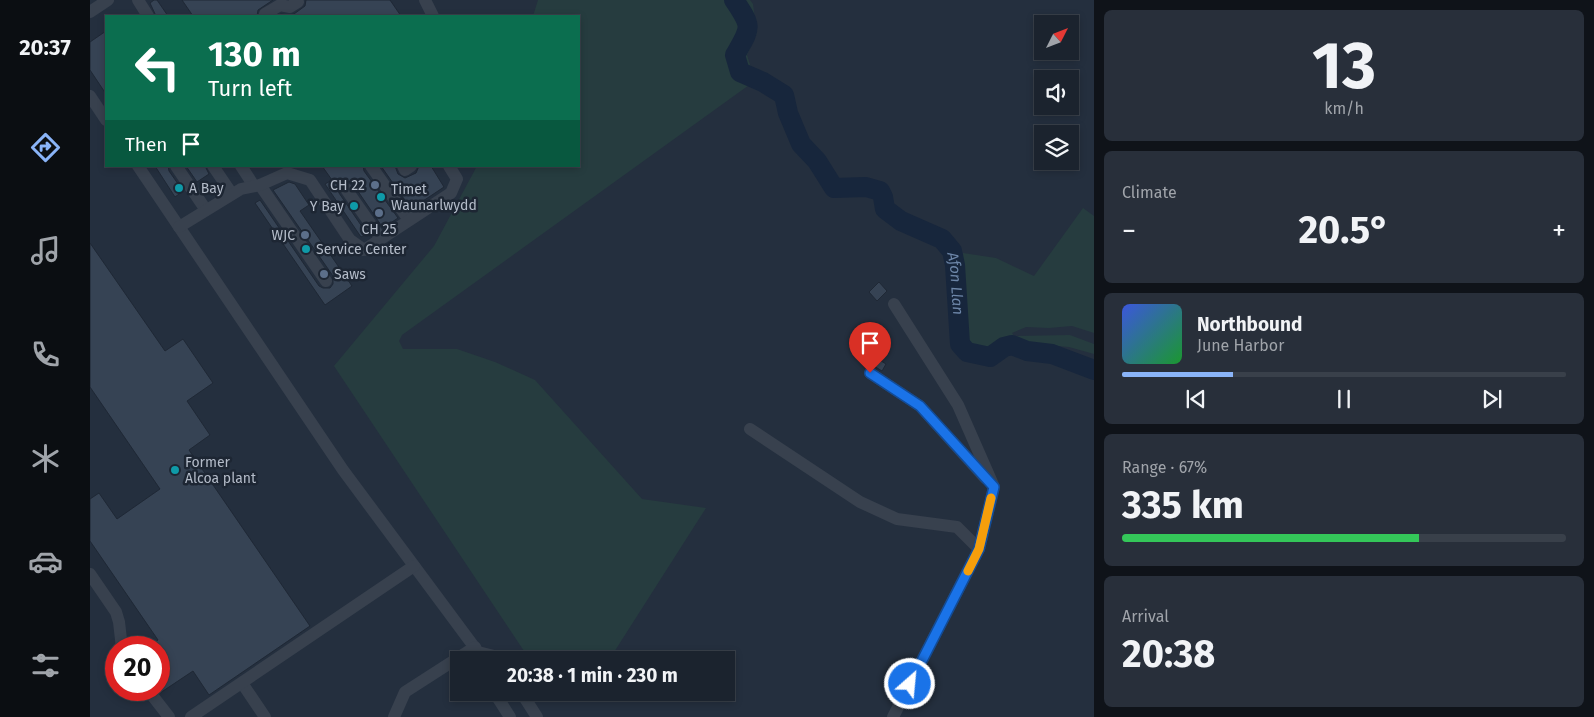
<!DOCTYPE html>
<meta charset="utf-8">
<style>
:root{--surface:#1b232e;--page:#282f3a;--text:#f1f3f6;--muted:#a0a4aa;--line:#39404a;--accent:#8ab4f8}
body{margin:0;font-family:"Fira Sans",sans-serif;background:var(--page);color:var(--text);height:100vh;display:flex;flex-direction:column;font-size:19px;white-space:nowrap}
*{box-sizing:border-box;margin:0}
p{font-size:16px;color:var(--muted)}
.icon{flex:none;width:28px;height:28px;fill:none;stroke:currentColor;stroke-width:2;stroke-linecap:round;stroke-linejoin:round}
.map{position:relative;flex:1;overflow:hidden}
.details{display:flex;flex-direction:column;gap:10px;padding:10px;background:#0f1319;width:500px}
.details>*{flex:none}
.top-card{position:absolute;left:15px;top:15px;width:475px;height:152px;border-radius:0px;box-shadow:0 2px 8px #0003,0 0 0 1px var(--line);background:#0b6e4f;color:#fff;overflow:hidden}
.needle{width:32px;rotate:48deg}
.fabs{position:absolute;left:944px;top:15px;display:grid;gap:10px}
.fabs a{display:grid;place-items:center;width:45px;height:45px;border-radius:0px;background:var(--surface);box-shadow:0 2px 8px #0003,0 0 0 1px var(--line);font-size:25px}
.speed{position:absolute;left:15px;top:636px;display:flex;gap:10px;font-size:25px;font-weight:700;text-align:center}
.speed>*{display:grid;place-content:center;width:65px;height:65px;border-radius:50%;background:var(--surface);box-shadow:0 2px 8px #0003,0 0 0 1px var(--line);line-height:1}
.speed .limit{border:8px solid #d22;background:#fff;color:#111}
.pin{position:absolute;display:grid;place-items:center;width:42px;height:42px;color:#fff;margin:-51px -21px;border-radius:50% 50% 50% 0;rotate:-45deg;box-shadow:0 0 5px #0007}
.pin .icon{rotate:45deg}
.me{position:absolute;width:55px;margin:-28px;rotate:27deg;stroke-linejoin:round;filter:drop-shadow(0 0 4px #0008)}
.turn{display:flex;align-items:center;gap:18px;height:105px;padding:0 20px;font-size:22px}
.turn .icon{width:65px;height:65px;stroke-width:2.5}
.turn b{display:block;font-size:35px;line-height:42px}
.then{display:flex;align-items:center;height:48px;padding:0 20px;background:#0003;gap:10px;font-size:19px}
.big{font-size:38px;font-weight:700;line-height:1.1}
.details .tile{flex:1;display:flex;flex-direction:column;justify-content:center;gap:8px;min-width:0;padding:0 18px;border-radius:8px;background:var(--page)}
.details .dial{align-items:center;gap:0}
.dial b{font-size:65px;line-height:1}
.song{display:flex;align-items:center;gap:15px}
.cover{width:60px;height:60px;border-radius:8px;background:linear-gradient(135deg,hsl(230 70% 55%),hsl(130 70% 35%))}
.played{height:5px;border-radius:2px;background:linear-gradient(90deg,var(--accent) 25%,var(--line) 25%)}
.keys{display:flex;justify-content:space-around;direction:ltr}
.heat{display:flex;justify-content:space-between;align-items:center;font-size:28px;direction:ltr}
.charge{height:8px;border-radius:4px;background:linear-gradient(90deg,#34c759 67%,var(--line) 0)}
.trip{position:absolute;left:360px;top:651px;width:285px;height:50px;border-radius:0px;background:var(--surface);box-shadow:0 2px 8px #0003,0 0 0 1px var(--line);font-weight:700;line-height:50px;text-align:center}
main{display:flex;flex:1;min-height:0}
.menu{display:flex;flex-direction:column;width:90px;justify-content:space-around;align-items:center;background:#0b0e12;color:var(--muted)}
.menu .icon{width:35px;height:35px}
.menu .on{color:var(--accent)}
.menu b{font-size:22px;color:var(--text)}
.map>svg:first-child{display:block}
.green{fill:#263c3f}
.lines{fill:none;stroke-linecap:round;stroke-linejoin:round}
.river{stroke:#17263c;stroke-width:20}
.building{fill:#364354;stroke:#1f2835}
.minor{stroke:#38414e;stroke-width:12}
.route-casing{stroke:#114b97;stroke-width:12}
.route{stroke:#1a73e8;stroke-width:9}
.slow{stroke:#f59e0b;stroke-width:9}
.service-dot{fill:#5c6f8a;stroke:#1d2633;stroke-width:2}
.culture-dot{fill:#0f9aa8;stroke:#1d2633;stroke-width:2}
.labels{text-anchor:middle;stroke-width:5;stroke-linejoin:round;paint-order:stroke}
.poi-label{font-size:14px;fill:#b4bcc9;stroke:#1d2633;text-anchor:start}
.water-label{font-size:15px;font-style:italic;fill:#6d86a8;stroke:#1d2633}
</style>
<main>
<nav class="menu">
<b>20:37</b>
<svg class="icon on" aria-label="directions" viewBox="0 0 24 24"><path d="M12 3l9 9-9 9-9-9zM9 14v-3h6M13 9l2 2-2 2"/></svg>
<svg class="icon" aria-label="music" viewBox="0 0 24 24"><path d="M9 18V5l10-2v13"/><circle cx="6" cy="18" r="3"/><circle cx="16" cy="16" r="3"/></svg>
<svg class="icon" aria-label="phone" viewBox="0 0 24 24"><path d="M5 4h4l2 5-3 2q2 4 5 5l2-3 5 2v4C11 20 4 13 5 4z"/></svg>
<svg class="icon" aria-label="climate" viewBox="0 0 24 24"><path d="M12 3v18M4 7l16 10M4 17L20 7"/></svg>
<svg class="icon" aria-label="car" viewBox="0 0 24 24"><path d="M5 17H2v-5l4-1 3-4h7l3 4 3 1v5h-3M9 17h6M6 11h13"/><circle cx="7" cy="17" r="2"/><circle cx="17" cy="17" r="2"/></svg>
<svg class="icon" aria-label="filters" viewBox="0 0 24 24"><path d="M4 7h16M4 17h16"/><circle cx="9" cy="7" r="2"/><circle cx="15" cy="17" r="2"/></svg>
</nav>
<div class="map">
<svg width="1004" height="717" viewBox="0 0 1004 717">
<rect width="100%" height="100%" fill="#242f3e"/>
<g class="green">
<polygon points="448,0 660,0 663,4 667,33 657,55 661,68 673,75 312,335 309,341 313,349 367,349 405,362 445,380 552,499 616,508 519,660 478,660 470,655 450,660 440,660 244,366 344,246 387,166 489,166 489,16 443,16"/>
<polygon points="993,208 1004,216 1004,333 982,326 959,328 936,327 922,333 924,336 980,335 1004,344 1004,354 979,347 956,345 915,344 890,350 882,346 875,330 873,253 906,258 944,276"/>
</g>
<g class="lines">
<path class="river" id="s1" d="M 644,0 C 663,28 661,27 645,55 L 650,72 L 673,82 L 694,95 L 698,113 L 711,144 L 727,161 L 744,188 L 776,187 L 790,191 L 793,197 L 795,209 L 811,221 L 852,239 L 862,251 L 865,265 L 870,344 L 877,352 L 900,357 L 914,347 L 922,345 L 937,351 L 962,354 L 1004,370"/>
</g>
<g class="building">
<polygon points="64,0 67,0 78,16 66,16 60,3"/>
<polygon points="92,0 183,0 168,10 167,16 103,16"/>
<polygon points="216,0 300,0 311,16 187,16 191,14 198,15 204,14 215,6"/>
<polygon points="16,31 16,94 0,70 0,42"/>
<polygon points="65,166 78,166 79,171 93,191 85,197"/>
<polygon points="96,166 115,166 119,174 107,182"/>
<polygon points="232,166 273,166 274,171 308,218 293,228 263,184 259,181 252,182 248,186 249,193 277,234 271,237 235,184 242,180"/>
<polygon points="291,166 305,166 308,174 315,178 326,173 329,166 341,166 354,187 321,209"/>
<polygon points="199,182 205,184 219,205 210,211 262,286 235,305 165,203 170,200 229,286 233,288 240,288 243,284 243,276 183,190"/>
<polygon points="0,243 75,351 93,339 123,383 97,401 120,435 99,450 220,626 119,695 103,671 70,693 69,691 69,648 58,648 68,640 0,541 0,499 9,493 27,519 70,489 0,387"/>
<polygon points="789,282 797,291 787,301 779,292"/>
<polygon points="788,359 796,364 792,371 784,366"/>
</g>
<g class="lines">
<g class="minor">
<polyline points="48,0 58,16"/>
<polyline points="335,0 343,16"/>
<polyline points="0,12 18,0"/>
<polyline points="175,14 190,5 200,7 208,2"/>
<polyline points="0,96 16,120"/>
<polyline points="48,166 253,470 388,652"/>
<polyline points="86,166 116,210"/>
<polyline points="123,166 142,194"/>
<polyline points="151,166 164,186"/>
<polyline points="281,166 319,220"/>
<polyline points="313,166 315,170 321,166"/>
<polyline points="170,185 236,281"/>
<polyline points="256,189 291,239"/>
<polyline points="89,227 151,189 170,185 197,173 220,180 260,240 274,250 361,193 367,179 359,166"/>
<polyline points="780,373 830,406 895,478"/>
<polyline points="660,429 770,502 807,519 867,527 889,549"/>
<polyline points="0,574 26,612 29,622 32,648"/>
<polyline points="389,660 388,652 408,657 410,660"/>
<polyline points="152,683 175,717"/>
<polyline points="58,690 79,717"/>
<polyline points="404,692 420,717"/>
<polyline points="431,692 447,717"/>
<polyline points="101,717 324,566"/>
<polyline points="304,717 315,692 385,647"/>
<polyline points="803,717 889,549 904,487 868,405 804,304"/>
</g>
</g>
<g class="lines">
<g class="route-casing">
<polyline id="route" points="780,373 830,406 904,487 889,549 820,684"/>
</g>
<use href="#route" class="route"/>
<polyline class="slow" points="878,571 889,549 901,498"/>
</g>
<g class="service-dot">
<circle cx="285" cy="185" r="5"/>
<circle cx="289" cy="213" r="5"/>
<circle cx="215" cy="235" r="5"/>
<circle cx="234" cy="274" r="5"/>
</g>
<g class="culture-dot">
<circle cx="89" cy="188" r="5"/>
<circle cx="291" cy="197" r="5"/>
<circle cx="264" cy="206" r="5"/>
<circle cx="216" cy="249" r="5"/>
<circle cx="85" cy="470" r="5"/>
</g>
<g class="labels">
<g class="poi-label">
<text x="275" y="190" text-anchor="end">CH 22</text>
<text x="99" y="193">A Bay</text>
<text x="301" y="194">Timet<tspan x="301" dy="16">Waunarlwydd</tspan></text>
<text x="254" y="211" text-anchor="end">Y Bay</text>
<text x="289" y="234" text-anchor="middle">CH 25</text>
<text x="205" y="240" text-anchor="end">WJC</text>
<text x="226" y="254">Service Center</text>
<text x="244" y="279">Saws</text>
<text x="95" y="467">Former<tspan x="95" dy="16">Alcoa plant</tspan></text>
</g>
<g class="water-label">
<text dy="5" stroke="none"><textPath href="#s1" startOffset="415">Afon Llan</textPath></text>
</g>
</g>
</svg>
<div class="fabs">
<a><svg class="needle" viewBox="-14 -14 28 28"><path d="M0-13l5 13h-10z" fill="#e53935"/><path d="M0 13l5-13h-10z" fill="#a0a4aa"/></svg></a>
<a><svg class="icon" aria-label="sound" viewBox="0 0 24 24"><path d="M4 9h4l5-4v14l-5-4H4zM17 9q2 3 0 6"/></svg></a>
<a><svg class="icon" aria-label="layers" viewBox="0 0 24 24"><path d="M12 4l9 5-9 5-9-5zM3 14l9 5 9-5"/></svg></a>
</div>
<div class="speed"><div class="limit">20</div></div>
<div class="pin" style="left:780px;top:373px;background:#d93025"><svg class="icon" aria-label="arrive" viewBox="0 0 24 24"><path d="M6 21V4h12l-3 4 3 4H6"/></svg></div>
<svg class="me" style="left:820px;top:684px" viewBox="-20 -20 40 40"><circle r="17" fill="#1a73e8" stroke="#fff" stroke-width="3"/><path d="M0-11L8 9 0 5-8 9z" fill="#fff"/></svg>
<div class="trip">20:38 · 1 min · 230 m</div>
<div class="top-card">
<div class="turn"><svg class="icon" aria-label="left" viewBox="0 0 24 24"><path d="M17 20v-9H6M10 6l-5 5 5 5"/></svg><div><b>130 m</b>Turn left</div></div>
<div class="then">Then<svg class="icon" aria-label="arrive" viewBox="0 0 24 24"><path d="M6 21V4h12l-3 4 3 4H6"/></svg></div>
</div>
</div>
<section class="details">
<div class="tile dial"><b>13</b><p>km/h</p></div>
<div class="tile"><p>Climate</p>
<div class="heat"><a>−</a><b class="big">20.5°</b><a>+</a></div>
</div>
<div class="tile">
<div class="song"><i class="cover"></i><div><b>Northbound</b><p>June Harbor</p></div></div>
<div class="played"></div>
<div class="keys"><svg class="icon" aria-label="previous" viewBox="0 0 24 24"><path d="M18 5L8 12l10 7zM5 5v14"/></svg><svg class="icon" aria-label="pause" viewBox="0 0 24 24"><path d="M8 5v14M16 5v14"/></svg><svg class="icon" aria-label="next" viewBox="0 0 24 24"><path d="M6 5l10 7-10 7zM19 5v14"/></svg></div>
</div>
<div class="tile"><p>Range · 67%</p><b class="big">335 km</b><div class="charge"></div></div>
<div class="tile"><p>Arrival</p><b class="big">20:38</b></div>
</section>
</main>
